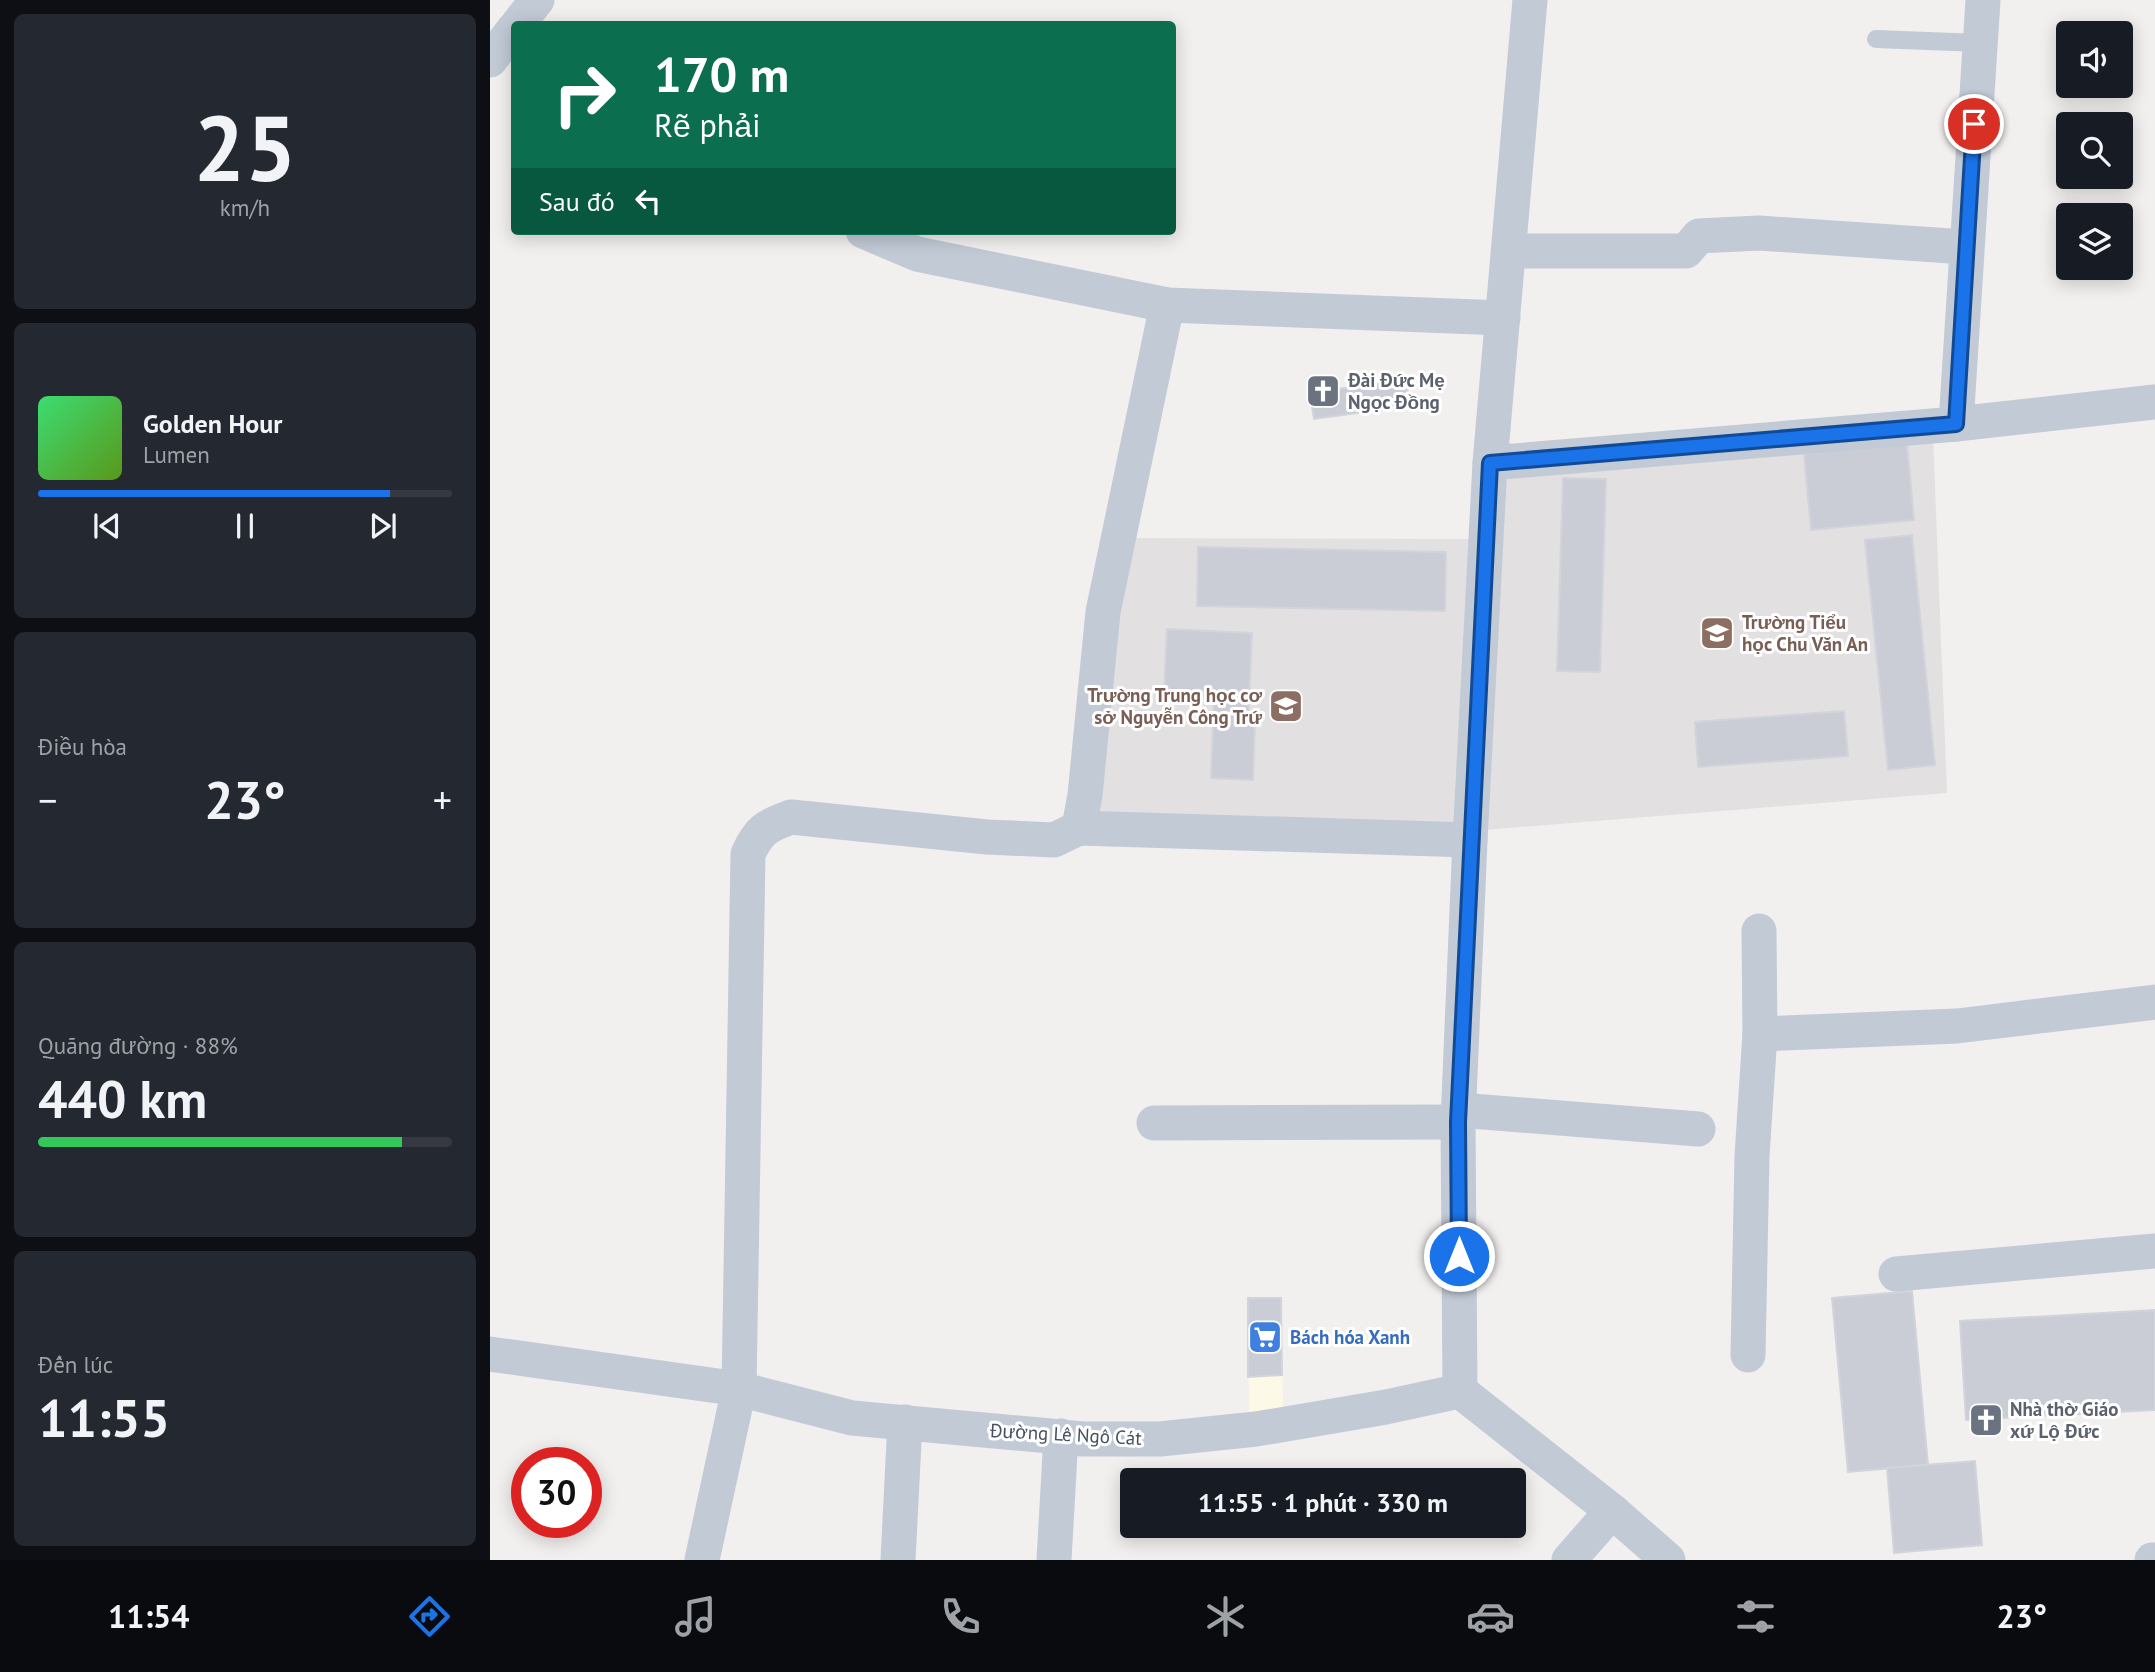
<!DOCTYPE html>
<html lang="vi">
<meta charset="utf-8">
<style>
:root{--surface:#171b24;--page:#242831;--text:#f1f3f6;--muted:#9ea1a6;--line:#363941;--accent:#1a73e8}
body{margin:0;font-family:"PT Sans",sans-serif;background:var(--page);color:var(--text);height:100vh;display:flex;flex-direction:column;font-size:26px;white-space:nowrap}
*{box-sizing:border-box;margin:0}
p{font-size:23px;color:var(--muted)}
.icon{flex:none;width:38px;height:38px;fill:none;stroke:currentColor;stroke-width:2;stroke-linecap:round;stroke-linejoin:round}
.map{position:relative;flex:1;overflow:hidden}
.panel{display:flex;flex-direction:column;gap:14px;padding:14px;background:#0d0f14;width:490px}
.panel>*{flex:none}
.banner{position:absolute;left:21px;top:21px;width:665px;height:214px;border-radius:7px;box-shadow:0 4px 18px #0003;background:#0b6e4f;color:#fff;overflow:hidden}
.tools{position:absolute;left:1566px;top:21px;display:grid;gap:14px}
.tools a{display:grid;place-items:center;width:77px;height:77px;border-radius:7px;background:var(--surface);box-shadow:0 4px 18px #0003;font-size:35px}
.speed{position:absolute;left:21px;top:1447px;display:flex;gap:14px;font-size:35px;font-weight:700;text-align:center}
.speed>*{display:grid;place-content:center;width:91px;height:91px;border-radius:50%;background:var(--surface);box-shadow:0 4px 18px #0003;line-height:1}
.speed .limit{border:10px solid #d22;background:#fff;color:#111}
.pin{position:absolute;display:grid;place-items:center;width:60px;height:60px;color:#fff;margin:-30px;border:4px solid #fff;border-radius:50%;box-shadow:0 2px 7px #0007}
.me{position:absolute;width:77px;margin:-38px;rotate:0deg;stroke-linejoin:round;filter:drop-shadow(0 0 5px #0008)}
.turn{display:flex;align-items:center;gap:24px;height:147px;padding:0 28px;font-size:32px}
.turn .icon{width:91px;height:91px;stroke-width:2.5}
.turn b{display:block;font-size:49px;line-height:60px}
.then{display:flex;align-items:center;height:66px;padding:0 28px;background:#0003;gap:14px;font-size:26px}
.big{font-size:52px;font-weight:800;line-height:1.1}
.panel .widget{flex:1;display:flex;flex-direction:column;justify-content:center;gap:10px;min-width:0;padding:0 24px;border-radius:10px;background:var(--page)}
.panel .dial{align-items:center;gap:0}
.dial b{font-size:91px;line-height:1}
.song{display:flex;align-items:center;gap:21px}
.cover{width:84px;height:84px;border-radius:10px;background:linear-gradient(135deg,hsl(140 70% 55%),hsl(90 70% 35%))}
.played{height:7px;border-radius:4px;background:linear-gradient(90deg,var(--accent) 85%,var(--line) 85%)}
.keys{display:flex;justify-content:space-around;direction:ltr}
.heat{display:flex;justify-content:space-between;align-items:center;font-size:38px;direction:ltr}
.charge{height:10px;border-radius:5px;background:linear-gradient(90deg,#34c759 88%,var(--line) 0)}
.trip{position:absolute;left:630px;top:1468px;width:406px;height:70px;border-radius:7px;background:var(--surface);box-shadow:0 4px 18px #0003;font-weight:800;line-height:70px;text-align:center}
.dock{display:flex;height:112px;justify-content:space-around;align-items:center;background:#090b0e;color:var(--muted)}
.dock .icon{width:49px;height:49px}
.dock .on{color:var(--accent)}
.dock b{font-size:32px;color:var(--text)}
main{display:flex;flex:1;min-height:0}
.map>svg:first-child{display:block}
.commercial{fill:#fdf9e7}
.education{fill:#e3e0e1}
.building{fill:#cacdd5;stroke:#d2d4db;stroke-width:2}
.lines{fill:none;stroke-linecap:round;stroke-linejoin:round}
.service{stroke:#c1cad5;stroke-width:18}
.minor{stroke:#c1cad5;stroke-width:35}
.route-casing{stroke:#114b97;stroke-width:18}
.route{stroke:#1a73e8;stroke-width:12}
.labels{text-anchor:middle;stroke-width:6;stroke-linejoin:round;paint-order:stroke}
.worship-label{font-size:19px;font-weight:bold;fill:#5b616d;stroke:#fff;text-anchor:start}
.education-label{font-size:19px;font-weight:bold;fill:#785e54;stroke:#fff;text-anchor:start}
.shop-label{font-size:19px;font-weight:bold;fill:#366cbe;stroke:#fff;text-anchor:start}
.street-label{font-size:19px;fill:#46505e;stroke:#fff}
</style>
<main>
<section class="panel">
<div class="widget dial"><b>25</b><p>km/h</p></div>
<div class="widget">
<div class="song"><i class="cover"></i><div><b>Golden Hour</b><p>Lumen</p></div></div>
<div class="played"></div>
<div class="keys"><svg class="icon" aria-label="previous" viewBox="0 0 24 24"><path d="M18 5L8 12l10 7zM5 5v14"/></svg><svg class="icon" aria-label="pause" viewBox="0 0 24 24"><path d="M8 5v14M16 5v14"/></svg><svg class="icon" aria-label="next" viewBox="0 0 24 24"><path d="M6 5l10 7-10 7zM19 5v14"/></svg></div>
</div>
<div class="widget"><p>Điều hòa</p>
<div class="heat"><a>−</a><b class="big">23°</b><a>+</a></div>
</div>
<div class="widget"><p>Quãng đường · 88%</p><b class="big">440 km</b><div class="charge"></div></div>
<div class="widget"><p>Đến lúc</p><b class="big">11:55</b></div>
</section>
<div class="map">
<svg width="1665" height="1560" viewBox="0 0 1665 1560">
<rect width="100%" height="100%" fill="#f2efef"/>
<polygon class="commercial" points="758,1298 791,1298 793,1413 759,1419"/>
<g class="education">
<polygon points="1443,436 1457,793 993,830 1011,473"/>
<polygon points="640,538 986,539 971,828 602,815"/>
</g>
<g class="building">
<polygon points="916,379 920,406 824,419 820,393"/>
<polygon points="1417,444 1424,520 1321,530 1314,454"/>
<polygon points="1073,478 1116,479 1110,672 1067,671"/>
<polygon points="1422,535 1445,765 1398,770 1375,540"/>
<polygon points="708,547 956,552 955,611 707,606"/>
<polygon points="677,629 762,633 758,720 765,720 763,780 721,778 724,698 674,696"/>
<polygon points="1354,711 1358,756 1208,767 1205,722"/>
<polygon points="1422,1291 1438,1465 1358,1472 1342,1298"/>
<polygon points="758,1298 791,1298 792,1375 758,1377"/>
<polygon points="1665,1310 1665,1410 1476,1420 1470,1321"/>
<polygon points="1485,1461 1492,1545 1404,1553 1397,1468"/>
</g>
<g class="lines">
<polyline class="service" points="1386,39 1490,43"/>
<g class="minor">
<polyline points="28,24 47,0"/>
<polyline points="0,60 24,29"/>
<polyline points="373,231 427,254 677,305 1013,318"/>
<polyline points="1019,251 1196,251 1209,236 1269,233 1476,247"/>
<polyline points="1466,424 1493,0"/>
<polyline points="1000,463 1466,424 1665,402"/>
<polyline points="589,828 980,840"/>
<polyline points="1269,931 1270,1034"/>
<polyline points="969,1110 1208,1129"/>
<polyline points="664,1123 968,1122"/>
<polyline points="1406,1274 1665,1251"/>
<polyline points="0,1354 249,1389 362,1418 593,1439 670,1439 766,1429 896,1407 970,1391 1122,1511 1178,1560"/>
<polyline points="1258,1355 1262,1156 1270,1034 1467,1026 1665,1002"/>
<polyline points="970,1391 968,1122 980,840 1000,463 1040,0"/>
<path d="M 212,1560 L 249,1389 L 258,854 C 269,830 276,826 301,817 L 497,837 L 564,840 L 589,828 L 595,795 L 613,612 L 677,305"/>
<polyline points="408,1560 415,1422"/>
<polyline points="564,1560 571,1436"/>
<polyline points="1079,1560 1122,1511"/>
<polyline points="1662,1560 1665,1560"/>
</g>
</g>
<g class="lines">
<g class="route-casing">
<polyline id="route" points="969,1256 968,1122 1000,463 1466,424 1484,124"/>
</g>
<use href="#route" class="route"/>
</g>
<defs>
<g id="church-square" transform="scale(1.75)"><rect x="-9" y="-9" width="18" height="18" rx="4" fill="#6b7280" stroke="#fff"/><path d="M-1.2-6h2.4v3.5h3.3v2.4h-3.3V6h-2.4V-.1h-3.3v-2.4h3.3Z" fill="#fff"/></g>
<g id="school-square" transform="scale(1.75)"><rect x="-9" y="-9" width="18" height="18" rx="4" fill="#8d6e63" stroke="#fff"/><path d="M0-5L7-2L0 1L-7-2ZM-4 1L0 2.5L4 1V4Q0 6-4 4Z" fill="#fff"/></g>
<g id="supermarket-square" transform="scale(1.75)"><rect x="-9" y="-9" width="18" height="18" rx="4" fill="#3f7fe0" stroke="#fff"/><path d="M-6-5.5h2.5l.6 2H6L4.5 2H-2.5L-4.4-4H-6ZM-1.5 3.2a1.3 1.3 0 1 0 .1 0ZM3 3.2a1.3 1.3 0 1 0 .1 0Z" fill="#fff"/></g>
</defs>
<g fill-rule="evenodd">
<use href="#church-square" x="833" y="391"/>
<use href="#school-square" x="1227" y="633"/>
<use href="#school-square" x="796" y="706"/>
<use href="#supermarket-square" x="775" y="1337"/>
<use href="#church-square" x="1496" y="1420"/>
</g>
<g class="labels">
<g class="worship-label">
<text x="858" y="387">Đài Đức Mẹ<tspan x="858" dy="22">Ngọc Đồng</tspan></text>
<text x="1520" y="1416">Nhà thờ Giáo<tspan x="1520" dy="22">xứ Lộ Đức</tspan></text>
</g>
<g class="education-label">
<text x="1252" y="629">Trường Tiểu<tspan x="1252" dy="22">học Chu Văn An</tspan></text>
<text x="772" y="702" text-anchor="end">Trường Trung học cơ<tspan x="772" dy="22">sở Nguyễn Công Trứ</tspan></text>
</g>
<g class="shop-label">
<text x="800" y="1344">Bách hóa Xanh</text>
</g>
<g class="street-label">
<text transform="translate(576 1434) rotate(3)" y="7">Đường Lê Ngô Cát</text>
</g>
</g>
</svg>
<div class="tools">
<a><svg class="icon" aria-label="sound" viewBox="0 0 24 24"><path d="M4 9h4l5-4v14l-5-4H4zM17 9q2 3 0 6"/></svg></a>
<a><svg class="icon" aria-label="search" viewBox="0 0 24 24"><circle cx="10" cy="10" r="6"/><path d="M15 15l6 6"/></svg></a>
<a><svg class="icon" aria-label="layers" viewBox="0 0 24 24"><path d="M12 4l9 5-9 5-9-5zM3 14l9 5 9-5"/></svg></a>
</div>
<div class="speed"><div class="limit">30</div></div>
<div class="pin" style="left:1484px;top:124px;background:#d93025"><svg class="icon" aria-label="arrive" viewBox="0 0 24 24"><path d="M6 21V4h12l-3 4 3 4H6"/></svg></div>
<svg class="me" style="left:969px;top:1256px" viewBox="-20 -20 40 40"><circle r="17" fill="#1a73e8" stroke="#fff" stroke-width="3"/><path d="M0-11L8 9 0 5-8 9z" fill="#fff"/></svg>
<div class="trip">11:55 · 1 phút · 330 m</div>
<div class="banner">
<div class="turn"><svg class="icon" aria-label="right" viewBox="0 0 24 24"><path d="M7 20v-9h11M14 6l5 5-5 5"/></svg><div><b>170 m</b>Rẽ phải</div></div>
<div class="then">Sau đó<svg class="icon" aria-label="left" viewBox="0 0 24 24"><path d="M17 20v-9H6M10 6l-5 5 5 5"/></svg></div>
</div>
</div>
</main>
<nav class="dock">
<b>11:54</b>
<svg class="icon on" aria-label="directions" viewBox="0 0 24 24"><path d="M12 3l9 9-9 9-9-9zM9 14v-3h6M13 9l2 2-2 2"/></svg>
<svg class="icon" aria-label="music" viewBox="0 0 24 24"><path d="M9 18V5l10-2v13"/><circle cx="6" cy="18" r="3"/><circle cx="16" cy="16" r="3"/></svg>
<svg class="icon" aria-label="phone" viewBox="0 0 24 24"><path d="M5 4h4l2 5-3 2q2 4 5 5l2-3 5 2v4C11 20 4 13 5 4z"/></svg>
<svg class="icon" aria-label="climate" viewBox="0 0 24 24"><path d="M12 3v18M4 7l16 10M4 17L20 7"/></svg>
<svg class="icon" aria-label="car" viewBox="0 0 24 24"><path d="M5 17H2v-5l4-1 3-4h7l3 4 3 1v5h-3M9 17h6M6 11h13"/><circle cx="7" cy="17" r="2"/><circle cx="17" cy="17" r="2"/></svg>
<svg class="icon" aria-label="filters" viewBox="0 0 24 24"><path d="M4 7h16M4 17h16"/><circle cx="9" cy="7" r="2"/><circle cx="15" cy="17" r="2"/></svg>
<b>23°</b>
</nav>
